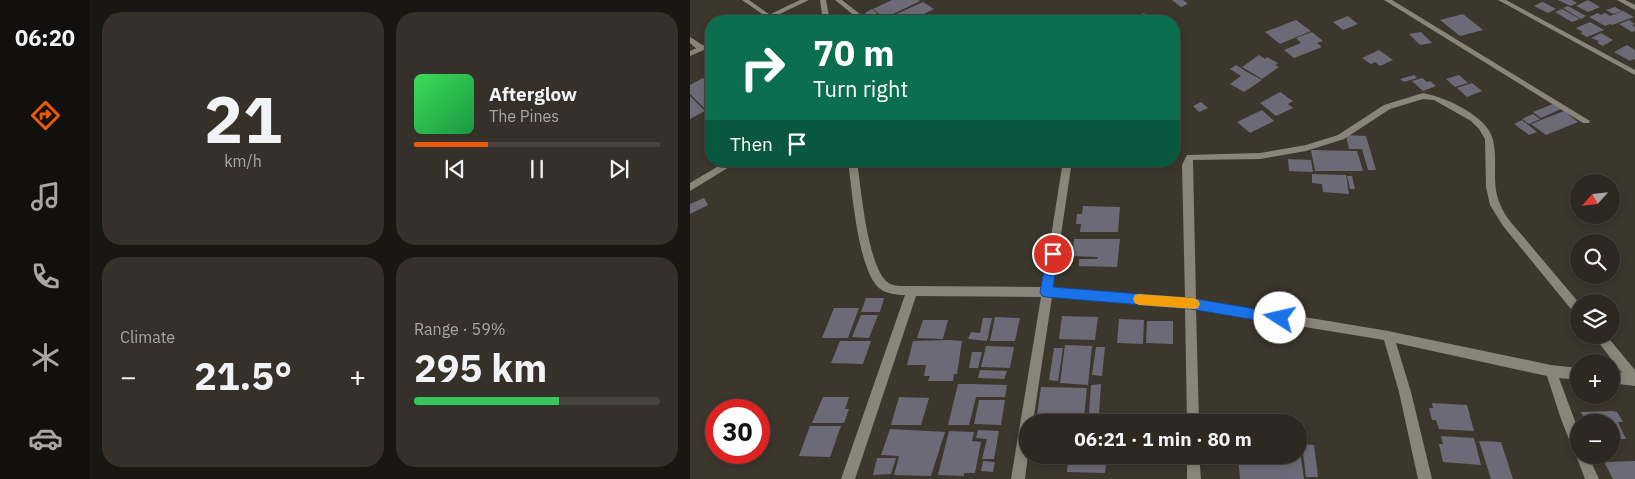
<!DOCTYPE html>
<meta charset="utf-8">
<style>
:root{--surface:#2d2922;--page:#35312a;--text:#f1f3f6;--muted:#a7a6a5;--line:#484540;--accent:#ea580c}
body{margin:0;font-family:"IBM Plex Sans",sans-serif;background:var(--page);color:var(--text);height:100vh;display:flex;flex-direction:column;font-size:19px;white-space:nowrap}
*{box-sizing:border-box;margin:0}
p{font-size:16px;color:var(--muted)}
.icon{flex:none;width:28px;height:28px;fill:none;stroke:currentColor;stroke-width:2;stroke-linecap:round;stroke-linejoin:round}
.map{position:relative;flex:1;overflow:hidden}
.panel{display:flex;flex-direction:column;gap:12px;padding:12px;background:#191713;width:600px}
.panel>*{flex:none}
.top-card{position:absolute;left:15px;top:15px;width:475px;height:152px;border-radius:20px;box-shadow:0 2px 8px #0003,0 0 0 1px var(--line);background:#0b6e4f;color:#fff;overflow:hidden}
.needle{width:32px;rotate:243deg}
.fabs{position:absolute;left:880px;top:174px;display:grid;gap:10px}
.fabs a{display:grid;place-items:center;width:50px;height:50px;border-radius:50%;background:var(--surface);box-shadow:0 2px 8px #0003,0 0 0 1px var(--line);font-size:25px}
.speed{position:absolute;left:15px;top:399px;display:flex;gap:10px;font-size:25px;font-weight:700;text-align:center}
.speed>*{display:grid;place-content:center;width:65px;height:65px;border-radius:50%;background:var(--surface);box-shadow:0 2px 8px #0003,0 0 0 1px var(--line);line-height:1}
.speed .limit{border:8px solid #d22;background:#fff;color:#111}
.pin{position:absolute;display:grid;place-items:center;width:42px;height:42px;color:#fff;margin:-21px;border:2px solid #fff;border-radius:50%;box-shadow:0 1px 5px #0007}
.me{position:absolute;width:55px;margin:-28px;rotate:280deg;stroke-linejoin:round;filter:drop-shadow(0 0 4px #0008)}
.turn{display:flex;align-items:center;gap:18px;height:105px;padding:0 25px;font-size:22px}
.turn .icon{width:65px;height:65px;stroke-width:2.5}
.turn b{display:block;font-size:35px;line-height:42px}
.then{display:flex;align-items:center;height:48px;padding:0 25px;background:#0003;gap:10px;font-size:19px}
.big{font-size:38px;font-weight:700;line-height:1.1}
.panel .card{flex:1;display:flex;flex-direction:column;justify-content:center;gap:8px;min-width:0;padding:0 18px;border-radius:20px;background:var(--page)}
.panel .dial{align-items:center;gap:0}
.dial b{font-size:65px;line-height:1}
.song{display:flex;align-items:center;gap:15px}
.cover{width:60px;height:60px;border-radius:8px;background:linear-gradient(135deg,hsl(130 70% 55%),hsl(140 70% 35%))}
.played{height:5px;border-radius:2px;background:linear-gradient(90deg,var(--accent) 30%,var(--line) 30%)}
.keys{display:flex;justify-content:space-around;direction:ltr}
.heat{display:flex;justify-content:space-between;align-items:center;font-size:28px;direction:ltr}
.charge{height:8px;border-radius:4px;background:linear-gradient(90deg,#34c759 59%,var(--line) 0)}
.panel .tiles{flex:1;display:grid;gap:12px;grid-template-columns:repeat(2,1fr)}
.trip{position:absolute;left:329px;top:414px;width:288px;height:50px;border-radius:25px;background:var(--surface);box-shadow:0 2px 8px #0003,0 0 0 1px var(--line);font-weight:700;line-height:50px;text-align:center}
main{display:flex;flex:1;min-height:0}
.tab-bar{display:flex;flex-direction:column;width:90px;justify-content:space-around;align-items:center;background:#12100e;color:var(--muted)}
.tab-bar .icon{width:35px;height:35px}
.tab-bar .active{color:var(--accent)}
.tab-bar b{font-size:22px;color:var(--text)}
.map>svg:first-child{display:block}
.building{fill:#6c6a76}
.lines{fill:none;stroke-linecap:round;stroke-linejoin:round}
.service{fill:#8a8579;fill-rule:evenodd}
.minor{fill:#8a8579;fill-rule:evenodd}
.tertiary{fill:#8a8579;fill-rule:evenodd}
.route{fill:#1a73e8;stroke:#114b97}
.slow{fill:#f59e0b}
</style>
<main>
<nav class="tab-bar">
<b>06:20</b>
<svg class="icon active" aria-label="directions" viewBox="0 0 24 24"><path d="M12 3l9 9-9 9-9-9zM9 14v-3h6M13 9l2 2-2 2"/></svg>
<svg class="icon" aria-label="music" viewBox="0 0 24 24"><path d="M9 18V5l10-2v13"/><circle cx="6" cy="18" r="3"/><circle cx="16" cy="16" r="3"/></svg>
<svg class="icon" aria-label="phone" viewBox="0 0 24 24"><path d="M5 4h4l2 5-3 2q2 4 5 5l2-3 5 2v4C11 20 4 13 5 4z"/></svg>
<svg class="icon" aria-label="climate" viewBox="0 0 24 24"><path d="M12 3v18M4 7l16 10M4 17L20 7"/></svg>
<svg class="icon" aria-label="car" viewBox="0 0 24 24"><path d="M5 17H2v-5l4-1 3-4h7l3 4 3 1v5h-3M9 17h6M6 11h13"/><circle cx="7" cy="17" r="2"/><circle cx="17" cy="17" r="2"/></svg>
</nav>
<section class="panel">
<div class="tiles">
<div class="card dial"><b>21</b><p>km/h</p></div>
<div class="card">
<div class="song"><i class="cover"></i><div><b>Afterglow</b><p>The Pines</p></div></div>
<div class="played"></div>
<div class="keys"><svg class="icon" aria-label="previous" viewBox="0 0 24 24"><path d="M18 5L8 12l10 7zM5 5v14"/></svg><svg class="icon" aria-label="pause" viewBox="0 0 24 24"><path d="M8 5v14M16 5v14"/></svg><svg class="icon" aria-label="next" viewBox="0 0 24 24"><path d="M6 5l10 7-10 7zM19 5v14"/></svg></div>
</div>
<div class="card"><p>Climate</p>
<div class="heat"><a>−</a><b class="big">21.5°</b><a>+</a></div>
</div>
<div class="card"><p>Range · 59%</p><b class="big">295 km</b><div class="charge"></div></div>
</div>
</section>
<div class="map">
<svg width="945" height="479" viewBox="0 0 945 479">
<rect width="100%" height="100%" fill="#3c372d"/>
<g class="building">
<polygon points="202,0 229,0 230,1 195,18 183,9"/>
<polygon points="482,0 493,0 498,4 491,7"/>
<polygon points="868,0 882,0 887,3 881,6"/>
<polygon points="898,0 910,7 898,12 886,6"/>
<polygon points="233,2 244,9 219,21 206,21 200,17"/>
<polygon points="852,2 853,2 866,9 858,13 844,6"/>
<polygon points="878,6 896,16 891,19 873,8"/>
<polygon points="925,7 932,11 923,14 916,10"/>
<polygon points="182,9 194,19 185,21 175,13"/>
<polygon points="872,9 890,19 882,22 865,12"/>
<polygon points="933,11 944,17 922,25 920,24 915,26 899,17 908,13 911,15 915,13 920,16"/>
<polygon points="454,13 465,21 432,21"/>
<polygon points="773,14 793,30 770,36 750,20"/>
<polygon points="658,16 668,24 653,30 643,22"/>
<polygon points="606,20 621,31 590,44 575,32"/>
<polygon points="939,20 945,24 942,25 945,27 945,31 942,32 929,24"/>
<polygon points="900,22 914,30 897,37 890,33 893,32 886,28"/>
<polygon points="622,32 633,41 627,43 632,47 604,58 594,50 611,43 606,38"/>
<polygon points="731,32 742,43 730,45 719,34"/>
<polygon points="911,33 923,40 913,46 907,43 909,41 901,38"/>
<polygon points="937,45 945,50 945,59 940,61 924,52"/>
<polygon points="689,50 703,60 690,66 685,62 681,64 672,58"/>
<polygon points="569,55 575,59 577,57 588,63 585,65 589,67 572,79 552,67"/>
<polygon points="546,65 557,72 572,80 554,92 540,84 551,76 540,69"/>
<polygon points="724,75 727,78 714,82 710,79"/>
<polygon points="769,75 778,83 765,87 756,79"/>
<polygon points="13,78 21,85 21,106 15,109 0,94 0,85"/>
<polygon points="732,78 737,82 740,81 746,86 733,91 722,81"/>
<polygon points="782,83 792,91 777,97 767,88"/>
<polygon points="590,92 603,101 598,104 603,108 586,116 570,103"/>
<polygon points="0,96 15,111 0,119"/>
<polygon points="511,102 518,108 509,112 503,106"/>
<polygon points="863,104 871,109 851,118 843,112"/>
<polygon points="572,110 584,121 560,133 547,122"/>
<polygon points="874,111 888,122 856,135 841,124"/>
<polygon points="843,114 850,119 839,124 832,119"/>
<polygon points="832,120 847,132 839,135 824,124"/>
<polygon points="656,135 676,136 686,170 678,170 672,149 659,149"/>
<polygon points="621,150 667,151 673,171 625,171"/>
<polygon points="598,159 621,160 623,172 599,171"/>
<polygon points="622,174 656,175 659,194 633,192 632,184 622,183"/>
<polygon points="657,176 662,176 665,189 660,189"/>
<polygon points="14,198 18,205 0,214 0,204"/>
<polygon points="393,206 430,207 428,232 390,232 391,224 386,224 387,214 392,214"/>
<polygon points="384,239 430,239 427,267 389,266 389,259 407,259 408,257 382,256"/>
<polygon points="176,298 194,298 190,312 171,312"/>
<polygon points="144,308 169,308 158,338 132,338"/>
<polygon points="171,315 188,315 179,338 162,337"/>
<polygon points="372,316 408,317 405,340 369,339"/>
<polygon points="305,317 330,318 325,341 300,341"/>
<polygon points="293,318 302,318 297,341 278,339 281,332 290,333"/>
<polygon points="429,319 454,320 453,344 427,343"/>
<polygon points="233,320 258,320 253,339 227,338"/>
<polygon points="457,321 483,321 483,344 456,343"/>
<polygon points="260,340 272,341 267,374 264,374 263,381 238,381 240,376 234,376 236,365 217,365 223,341"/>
<polygon points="150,341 181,341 173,364 141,363"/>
<polygon points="375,345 402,346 398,385 370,383"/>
<polygon points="296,346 324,347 320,368 291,367"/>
<polygon points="406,347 415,347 412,376 402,375"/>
<polygon points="364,348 373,348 368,381 359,380"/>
<polygon points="282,352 292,352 288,368 279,368"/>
<polygon points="290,370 317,371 314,379 288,378"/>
<polygon points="268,384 282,384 317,385 315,397 286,397 279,425 258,425"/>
<polygon points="411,384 409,413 399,413 401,385"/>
<polygon points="351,387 397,388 394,418 407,418 406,422 346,422"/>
<polygon points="133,397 159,397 155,409 159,409 154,423 122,423"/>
<polygon points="209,397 239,398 231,425 201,425"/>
<polygon points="289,400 315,400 311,425 284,424"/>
<polygon points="742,403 777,405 784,431 749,429 746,420 742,420 739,408 743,408"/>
<polygon points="922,411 927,412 933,422 928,422 936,439 921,439 921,422 896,422 891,412"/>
<polygon points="120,426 151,426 140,457 109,456"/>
<polygon points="200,429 255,432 241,476 204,475 209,456 191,455"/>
<polygon points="288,430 309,431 304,459 292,459 297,439 286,438"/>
<polygon points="259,431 284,432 282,441 291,442 285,473 274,473 274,476 248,475"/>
<polygon points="751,436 784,438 791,465 753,462 749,444 753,444"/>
<polygon points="608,437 614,479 550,479 548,455 608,455"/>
<polygon points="789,441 811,442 823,479 801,479"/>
<polygon points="612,444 624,445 628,477 616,477"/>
<polygon points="360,455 417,455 415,473 377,472 378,459 359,459"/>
<polygon points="187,458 206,458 201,474 183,475"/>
<polygon points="293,461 305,462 303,472 291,471"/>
<polygon points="945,461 945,479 923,479 914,462"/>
</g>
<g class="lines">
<polygon class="service" points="52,0 59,0 83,17 78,18"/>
<g class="minor">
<polygon points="130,0 136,0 140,21 133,21"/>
<polygon points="145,0 152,0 179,21 171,21"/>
<polygon points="694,0 702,0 900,121 899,123 893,123"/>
<polygon points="808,0 816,0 945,70 945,75"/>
<polygon points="927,0 935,0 945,5 945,10"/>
<polygon points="0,37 14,46 14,50 8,50 0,43"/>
<path d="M 733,93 C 755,97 798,116 803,140 C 808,161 801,184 810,204 C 815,218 828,230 837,241 C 854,262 872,282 889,303 L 889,316 L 885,314 L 813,226 L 800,205 L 796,187 L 795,139 L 789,129 L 781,121 L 744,100 L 733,99 L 700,109 L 654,139 L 616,151 L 570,159 L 503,160 L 506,299 L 698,331 L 861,365 L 889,368 L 889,380 L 869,378 L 889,432 L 889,455 L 898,455 L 909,479 L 895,479 L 886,455 L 887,452 L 884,452 L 871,419 L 857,376 L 706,343 L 721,392 L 742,479 L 728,479 L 709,392 L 694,340 L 506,309 L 509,422 L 497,422 L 495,307 L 362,297 L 343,422 L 338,422 L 338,455 L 335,479 L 321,479 L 351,297 L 226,296 L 165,479 L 151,479 L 215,295 C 207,295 196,294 189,288 C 168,270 162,190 158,161 L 167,161 C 171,188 177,262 196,281 C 202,287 214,286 222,286 L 353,287 L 373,161 L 382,161 L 363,288 L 495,298 L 492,165 L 497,155 L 570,153 L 616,145 L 648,135 L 694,105 Z"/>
<polygon points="37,161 49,161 0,191 0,183"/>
<polygon points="903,335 916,335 945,370 945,386 921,383 921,371 932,373"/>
<polygon points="497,455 509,455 511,479 497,479"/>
</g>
<g class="tertiary">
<polygon points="110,0 119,0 75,21 66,21"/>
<polygon points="21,42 21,47 0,56 0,51"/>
</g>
</g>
<polygon class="route" points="363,250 367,251 368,254 363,287 500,298 590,313 595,314 597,318 595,322 590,324 500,309 356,297 352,296 350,292 357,254 359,251"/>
<polygon class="slow" points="449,294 504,298 508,300 510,304 508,308 504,309 449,305 445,303 443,299 445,295"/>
</svg>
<div class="fabs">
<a><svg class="needle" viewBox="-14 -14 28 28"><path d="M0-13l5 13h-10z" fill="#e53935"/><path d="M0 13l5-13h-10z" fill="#a7a6a5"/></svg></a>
<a><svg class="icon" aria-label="search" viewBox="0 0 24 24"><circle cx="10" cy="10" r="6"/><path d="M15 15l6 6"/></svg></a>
<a><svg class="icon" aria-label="layers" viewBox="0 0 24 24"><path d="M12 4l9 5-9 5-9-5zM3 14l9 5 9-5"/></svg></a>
<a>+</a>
<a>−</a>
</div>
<div class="speed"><div class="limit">30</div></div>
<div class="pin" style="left:363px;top:254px;background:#d93025"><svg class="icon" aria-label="arrive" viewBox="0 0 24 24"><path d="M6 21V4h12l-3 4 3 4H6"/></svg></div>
<svg class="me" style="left:590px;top:318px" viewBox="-20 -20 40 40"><circle r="19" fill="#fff"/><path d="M0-13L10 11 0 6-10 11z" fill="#1a73e8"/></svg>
<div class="trip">06:21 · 1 min · 80 m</div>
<div class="top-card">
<div class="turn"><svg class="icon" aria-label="right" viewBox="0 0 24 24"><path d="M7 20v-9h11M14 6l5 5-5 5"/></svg><div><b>70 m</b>Turn right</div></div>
<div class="then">Then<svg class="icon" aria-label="arrive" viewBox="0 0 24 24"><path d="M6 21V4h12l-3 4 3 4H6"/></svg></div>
</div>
</div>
</main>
